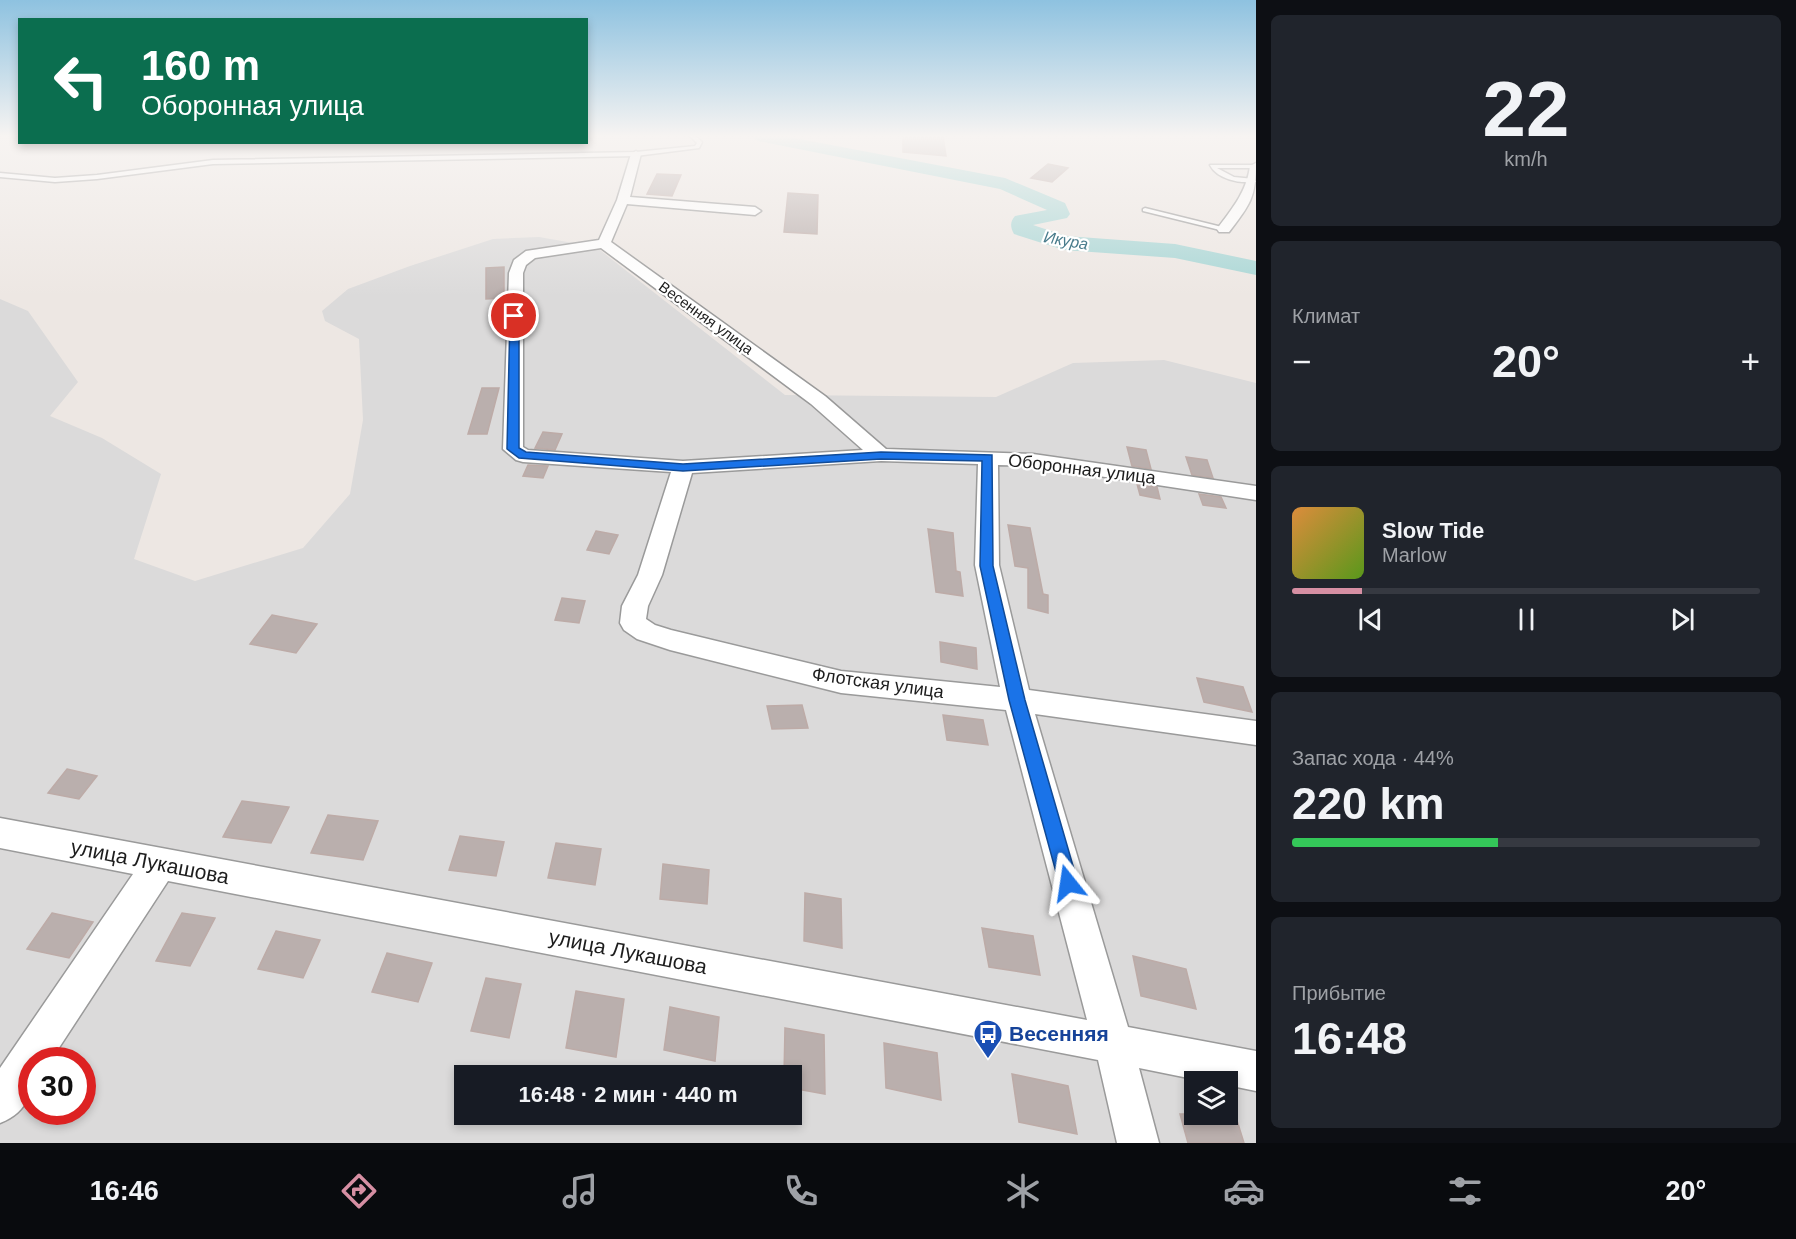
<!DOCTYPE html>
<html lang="ru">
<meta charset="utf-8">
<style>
:root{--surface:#171b24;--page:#20242c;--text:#f1f3f6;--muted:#9ea1a6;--line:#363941;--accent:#d68fa3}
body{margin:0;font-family:Helvetica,sans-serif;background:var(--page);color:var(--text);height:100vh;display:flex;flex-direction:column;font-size:22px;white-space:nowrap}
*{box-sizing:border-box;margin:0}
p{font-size:20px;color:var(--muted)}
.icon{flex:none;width:33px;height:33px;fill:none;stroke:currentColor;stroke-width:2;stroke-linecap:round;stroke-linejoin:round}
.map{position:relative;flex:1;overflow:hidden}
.drawer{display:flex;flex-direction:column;gap:15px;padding:15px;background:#0d0f14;width:540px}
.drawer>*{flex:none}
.banner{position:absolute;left:18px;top:18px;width:570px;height:126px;border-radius:0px;box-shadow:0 3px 9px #0003;background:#0b6e4f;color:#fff;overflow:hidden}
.controls{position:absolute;left:1184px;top:1071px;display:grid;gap:12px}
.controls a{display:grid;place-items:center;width:54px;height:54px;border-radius:0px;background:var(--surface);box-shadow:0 3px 9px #0003;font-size:30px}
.speed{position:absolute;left:18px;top:1047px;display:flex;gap:12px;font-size:30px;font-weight:700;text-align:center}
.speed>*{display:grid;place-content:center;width:78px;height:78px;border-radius:50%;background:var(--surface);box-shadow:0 3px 9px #0003;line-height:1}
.speed .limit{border:9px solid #d22;background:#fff;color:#111}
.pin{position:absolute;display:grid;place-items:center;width:51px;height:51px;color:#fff;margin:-26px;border:3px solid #fff;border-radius:50%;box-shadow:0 2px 6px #0007}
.me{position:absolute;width:66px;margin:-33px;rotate:345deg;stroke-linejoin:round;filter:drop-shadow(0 0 4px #0008)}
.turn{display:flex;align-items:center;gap:21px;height:126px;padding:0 24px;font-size:27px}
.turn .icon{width:78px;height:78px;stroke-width:2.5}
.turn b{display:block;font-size:42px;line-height:51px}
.big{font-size:45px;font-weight:800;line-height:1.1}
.drawer .tile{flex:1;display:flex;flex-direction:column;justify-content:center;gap:9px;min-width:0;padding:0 21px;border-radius:9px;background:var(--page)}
.drawer .dial{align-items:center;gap:0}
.dial b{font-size:78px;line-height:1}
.song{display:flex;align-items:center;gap:18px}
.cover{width:72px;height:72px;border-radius:9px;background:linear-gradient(135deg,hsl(30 70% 55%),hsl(90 70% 35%))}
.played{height:6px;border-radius:3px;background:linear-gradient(90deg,var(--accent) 15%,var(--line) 15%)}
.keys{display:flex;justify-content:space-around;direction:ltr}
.heat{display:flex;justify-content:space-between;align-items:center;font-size:33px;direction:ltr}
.charge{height:9px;border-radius:4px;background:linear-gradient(90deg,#34c759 44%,var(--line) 0)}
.trip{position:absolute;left:454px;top:1065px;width:348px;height:60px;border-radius:0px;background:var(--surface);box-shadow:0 3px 9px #0003;font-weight:800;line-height:60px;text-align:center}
.tab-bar{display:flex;height:96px;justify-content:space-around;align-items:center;background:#090b0e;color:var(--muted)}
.tab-bar .icon{width:42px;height:42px}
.tab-bar .on{color:var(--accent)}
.tab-bar b{font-size:27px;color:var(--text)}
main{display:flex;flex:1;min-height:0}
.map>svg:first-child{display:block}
.residential{fill:#dbdada;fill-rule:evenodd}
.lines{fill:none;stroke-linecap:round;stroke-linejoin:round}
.river{fill:#a8d6d5;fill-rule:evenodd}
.building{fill:#baafad;stroke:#bdaba7;stroke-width:1.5}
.lane-casing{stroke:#9a9a9a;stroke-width:3}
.street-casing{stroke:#9a9a9a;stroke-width:3}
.lane{fill:#fff;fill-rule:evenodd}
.street{fill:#fff;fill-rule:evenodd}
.route{fill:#1a73e8;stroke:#114b97;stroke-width:1.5}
.labels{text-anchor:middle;stroke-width:4.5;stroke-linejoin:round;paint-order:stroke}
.far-street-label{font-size:15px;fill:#1d1d1d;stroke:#fff}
.far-water-label{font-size:16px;font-style:italic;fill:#497c8c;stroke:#fff}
.street-label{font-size:18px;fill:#1d1d1d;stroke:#fff}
.near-street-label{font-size:21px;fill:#1d1d1d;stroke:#fff}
.near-transit-label{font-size:21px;font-weight:bold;fill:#164399;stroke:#fff;text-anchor:start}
</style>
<main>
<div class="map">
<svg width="1256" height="1143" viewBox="0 0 1256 1143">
<rect width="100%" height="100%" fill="#ede7e3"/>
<path class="residential" d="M 539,237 L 596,247 L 785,395 L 996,397 L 1073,363 L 1164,360 L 1256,383 L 1256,1143 L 0,1143 L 0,299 L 28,311 L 78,382 L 50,416 L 102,438 L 161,474 L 134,559 L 195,581 L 303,548 L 350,494 L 363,420 L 359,339 L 325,321 L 322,311 L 348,289 L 410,266 L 493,239 ZM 32,1060 L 82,1060 L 82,1112 L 32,1112 ZM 465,1076 L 792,1076 L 792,1114 L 465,1114 ZM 1194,1082 L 1227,1082 L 1227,1114 L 1194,1114 Z"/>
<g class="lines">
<path class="river" d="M 750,136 L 784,136 L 1005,178 L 1065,203 L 1070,214 L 1067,218 L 1033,225 L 1066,236 L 1175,244 L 1256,261 L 1256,275 L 1175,258 L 1064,250 L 1014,234 C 1010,227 1010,222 1015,216 L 1047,210 L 1000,189 L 758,141 Z"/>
</g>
<g class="building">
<polygon points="903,136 943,136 946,156 903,152"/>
<polygon points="1048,164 1068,168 1052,182 1031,178"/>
<polygon points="657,174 681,175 672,196 647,194"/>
<polygon points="788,193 818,195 817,234 784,232"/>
<polygon points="504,267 504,298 486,299 486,268"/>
<polygon points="482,388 499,388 487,434 468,434"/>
<polygon points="543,432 562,434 555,450 535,448"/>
<polygon points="1127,447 1146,450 1151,469 1132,466"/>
<polygon points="1186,457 1207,460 1213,478 1192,475"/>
<polygon points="528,465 548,466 543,478 523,476"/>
<polygon points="1137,484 1157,487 1160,499 1140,495"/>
<polygon points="1199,494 1221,497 1226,508 1203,505"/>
<polygon points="1008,525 1030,528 1043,594 1048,595 1048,613 1028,608 1028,568 1015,566"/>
<polygon points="928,529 953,533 956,571 960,572 963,596 936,592"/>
<polygon points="596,531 618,535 609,554 587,550"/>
<polygon points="562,598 585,601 579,623 555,620"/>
<polygon points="272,615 317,624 296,653 250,644"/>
<polygon points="940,642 976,648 977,669 941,662"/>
<polygon points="1197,678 1243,687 1252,712 1204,702"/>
<polygon points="802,705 808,728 772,729 767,706"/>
<polygon points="943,715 983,720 988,745 947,740"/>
<polygon points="67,769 97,776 79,799 48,793"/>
<polygon points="242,801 289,807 271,843 223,837"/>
<polygon points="328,815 378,821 363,860 311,853"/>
<polygon points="460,836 504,842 496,876 449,870"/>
<polygon points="556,843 601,849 595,885 548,878"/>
<polygon points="663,864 709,870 707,904 660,899"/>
<polygon points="805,893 841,899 842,948 804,941"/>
<polygon points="52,913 93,922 69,958 27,949"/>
<polygon points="182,913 215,918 190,966 156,961"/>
<polygon points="982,928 1033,936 1040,975 989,967"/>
<polygon points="276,931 320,940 303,978 258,969"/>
<polygon points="387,953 432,963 418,1002 372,992"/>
<polygon points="1133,956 1186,969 1196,1009 1141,996"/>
<polygon points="486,978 521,984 509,1038 471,1031"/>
<polygon points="576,991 624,999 616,1057 566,1048"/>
<polygon points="670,1007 719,1017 715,1061 664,1050"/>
<polygon points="785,1028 824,1035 825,1094 792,1088 792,1076 784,1076"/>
<polygon points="884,1043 937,1053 941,1100 886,1088"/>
<polygon points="1012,1074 1068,1086 1077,1134 1019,1122"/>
<polygon points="1180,1114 1235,1114 1244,1143 1188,1143"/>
</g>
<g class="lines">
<g class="lane-casing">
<g id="lane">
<polygon points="690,136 696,136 702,142 699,148 636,156 213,164 97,179 55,182 0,177 0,173 55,178 97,175 213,160 636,152 695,146 697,143"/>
<path d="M 1210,165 L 1256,165 L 1255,168 L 1217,168 L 1234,177 L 1254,179 L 1256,182 C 1240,184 1217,179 1210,165 Z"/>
<polygon points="1145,208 1226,228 1227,229 1224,231 1143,211 1143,209"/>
</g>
</g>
<g class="street-casing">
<g id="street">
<path d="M 636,151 L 641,154 L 630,197 L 755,207 L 761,211 L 755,215 L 627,204 L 611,242 L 825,396 L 886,449 L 1033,454 L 1256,486 L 1256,500 L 1033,466 L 998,465 L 999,565 L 1029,690 L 1256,721 L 1256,745 L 1035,714 L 1128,1027 L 1256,1051 L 1256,1091 L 1227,1085 L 1227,1082 L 1208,1082 L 1139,1068 L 1159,1143 L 1117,1143 L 1098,1060 L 168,881 L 51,1060 L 32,1060 C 32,1090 31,1111 0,1123 L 0,1068 L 133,874 L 0,848 L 0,818 L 1087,1020 L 1006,710 L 841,693 L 670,650 L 637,639 L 624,630 L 620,623 L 622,606 L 638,575 L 671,472 L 523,462 L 516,460 L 503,449 L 509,273 L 514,260 L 526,251 L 599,240 L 617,200 L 631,154 ZM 601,248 L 811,404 L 863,450 L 683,461 L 528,450 L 523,447 L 523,273 L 526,265 L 535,258 ZM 881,461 L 978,464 L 975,565 L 1000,687 L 841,671 L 671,630 L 655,625 L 646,619 L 648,606 L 662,575 L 692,473 Z"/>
<path d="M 1256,163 C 1256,197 1250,205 1229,232 L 1219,232 L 1217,229 C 1232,209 1247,191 1250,166 Z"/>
</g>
</g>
<use href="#lane" class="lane"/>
<use href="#street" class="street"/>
</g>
<linearGradient id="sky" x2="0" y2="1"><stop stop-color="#8ec2e0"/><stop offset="0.46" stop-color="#f7f4f2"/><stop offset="1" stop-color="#f7f4f2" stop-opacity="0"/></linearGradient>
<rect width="1256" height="296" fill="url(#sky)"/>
<polygon class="route" points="514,313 519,316 519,448 526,452 683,464 881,452 992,455 993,566 1025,700 1078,883 1075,890 1068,893 1061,890 1059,883 1009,700 980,566 982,461 881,459 683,471 519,458 507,449 510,316"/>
<defs>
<g id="bus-pin" transform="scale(1.5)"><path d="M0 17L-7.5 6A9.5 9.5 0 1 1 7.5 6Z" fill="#1a4fb4" stroke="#fff"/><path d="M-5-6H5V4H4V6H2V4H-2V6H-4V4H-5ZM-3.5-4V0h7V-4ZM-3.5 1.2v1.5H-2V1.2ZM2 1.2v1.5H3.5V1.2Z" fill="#fff"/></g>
</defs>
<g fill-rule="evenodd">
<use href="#bus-pin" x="988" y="1034"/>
</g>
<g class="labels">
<g class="far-street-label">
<text transform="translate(706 318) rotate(36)" y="5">Весенняя улица</text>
</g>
<g class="far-water-label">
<text transform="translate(1066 240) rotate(10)" y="6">Икура</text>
</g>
<g class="street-label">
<text transform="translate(1082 469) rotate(7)" y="6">Оборонная улица</text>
<text transform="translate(878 683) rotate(8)" y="6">Флотская улица</text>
</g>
<g class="near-street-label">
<text transform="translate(150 862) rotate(11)" y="7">улица Лукашова</text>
<text transform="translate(628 952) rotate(11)" y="7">улица Лукашова</text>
</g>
<g class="near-transit-label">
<text x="1009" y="1041">Весенняя</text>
</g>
</g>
</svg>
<div class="controls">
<a><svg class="icon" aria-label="layers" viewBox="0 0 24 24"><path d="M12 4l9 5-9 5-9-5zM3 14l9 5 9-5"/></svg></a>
</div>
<div class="speed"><div class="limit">30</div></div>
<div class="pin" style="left:514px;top:316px;background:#d93025"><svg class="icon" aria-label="arrive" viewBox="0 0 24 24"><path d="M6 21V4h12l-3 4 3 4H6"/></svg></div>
<svg class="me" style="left:1068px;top:883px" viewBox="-20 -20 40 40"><path d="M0-17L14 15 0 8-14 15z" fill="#1a73e8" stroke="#fff" stroke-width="4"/></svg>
<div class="trip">16:48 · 2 мин · 440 m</div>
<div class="banner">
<div class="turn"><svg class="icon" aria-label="left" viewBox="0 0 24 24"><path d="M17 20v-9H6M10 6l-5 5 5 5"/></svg><div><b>160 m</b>Оборонная улица</div></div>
</div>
</div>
<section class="drawer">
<div class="tile dial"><b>22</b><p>km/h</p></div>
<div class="tile"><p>Климат</p>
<div class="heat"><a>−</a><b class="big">20°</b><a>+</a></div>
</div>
<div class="tile">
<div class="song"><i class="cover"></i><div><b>Slow Tide</b><p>Marlow</p></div></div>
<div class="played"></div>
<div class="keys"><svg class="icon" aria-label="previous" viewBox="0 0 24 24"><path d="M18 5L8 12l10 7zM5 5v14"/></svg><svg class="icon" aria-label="pause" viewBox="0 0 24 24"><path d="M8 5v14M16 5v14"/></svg><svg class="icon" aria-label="next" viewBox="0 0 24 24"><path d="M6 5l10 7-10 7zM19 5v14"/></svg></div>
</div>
<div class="tile"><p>Запас хода · 44%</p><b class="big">220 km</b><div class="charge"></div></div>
<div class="tile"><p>Прибытие</p><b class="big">16:48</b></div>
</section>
</main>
<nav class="tab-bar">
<b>16:46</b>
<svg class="icon on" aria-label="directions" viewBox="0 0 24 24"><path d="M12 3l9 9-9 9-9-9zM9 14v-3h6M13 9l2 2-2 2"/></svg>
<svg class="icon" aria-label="music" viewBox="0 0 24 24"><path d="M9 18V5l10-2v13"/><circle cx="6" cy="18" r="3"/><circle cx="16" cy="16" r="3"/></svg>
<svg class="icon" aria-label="phone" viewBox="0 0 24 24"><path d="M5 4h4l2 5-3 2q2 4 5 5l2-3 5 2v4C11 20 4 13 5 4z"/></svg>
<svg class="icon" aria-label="climate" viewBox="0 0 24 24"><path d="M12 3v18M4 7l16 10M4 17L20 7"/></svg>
<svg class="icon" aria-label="car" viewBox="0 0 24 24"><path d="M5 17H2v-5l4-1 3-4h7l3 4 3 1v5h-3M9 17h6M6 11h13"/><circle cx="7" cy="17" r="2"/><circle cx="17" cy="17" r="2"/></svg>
<svg class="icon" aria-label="filters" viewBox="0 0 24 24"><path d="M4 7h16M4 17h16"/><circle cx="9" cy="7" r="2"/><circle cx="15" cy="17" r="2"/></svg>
<b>20°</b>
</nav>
